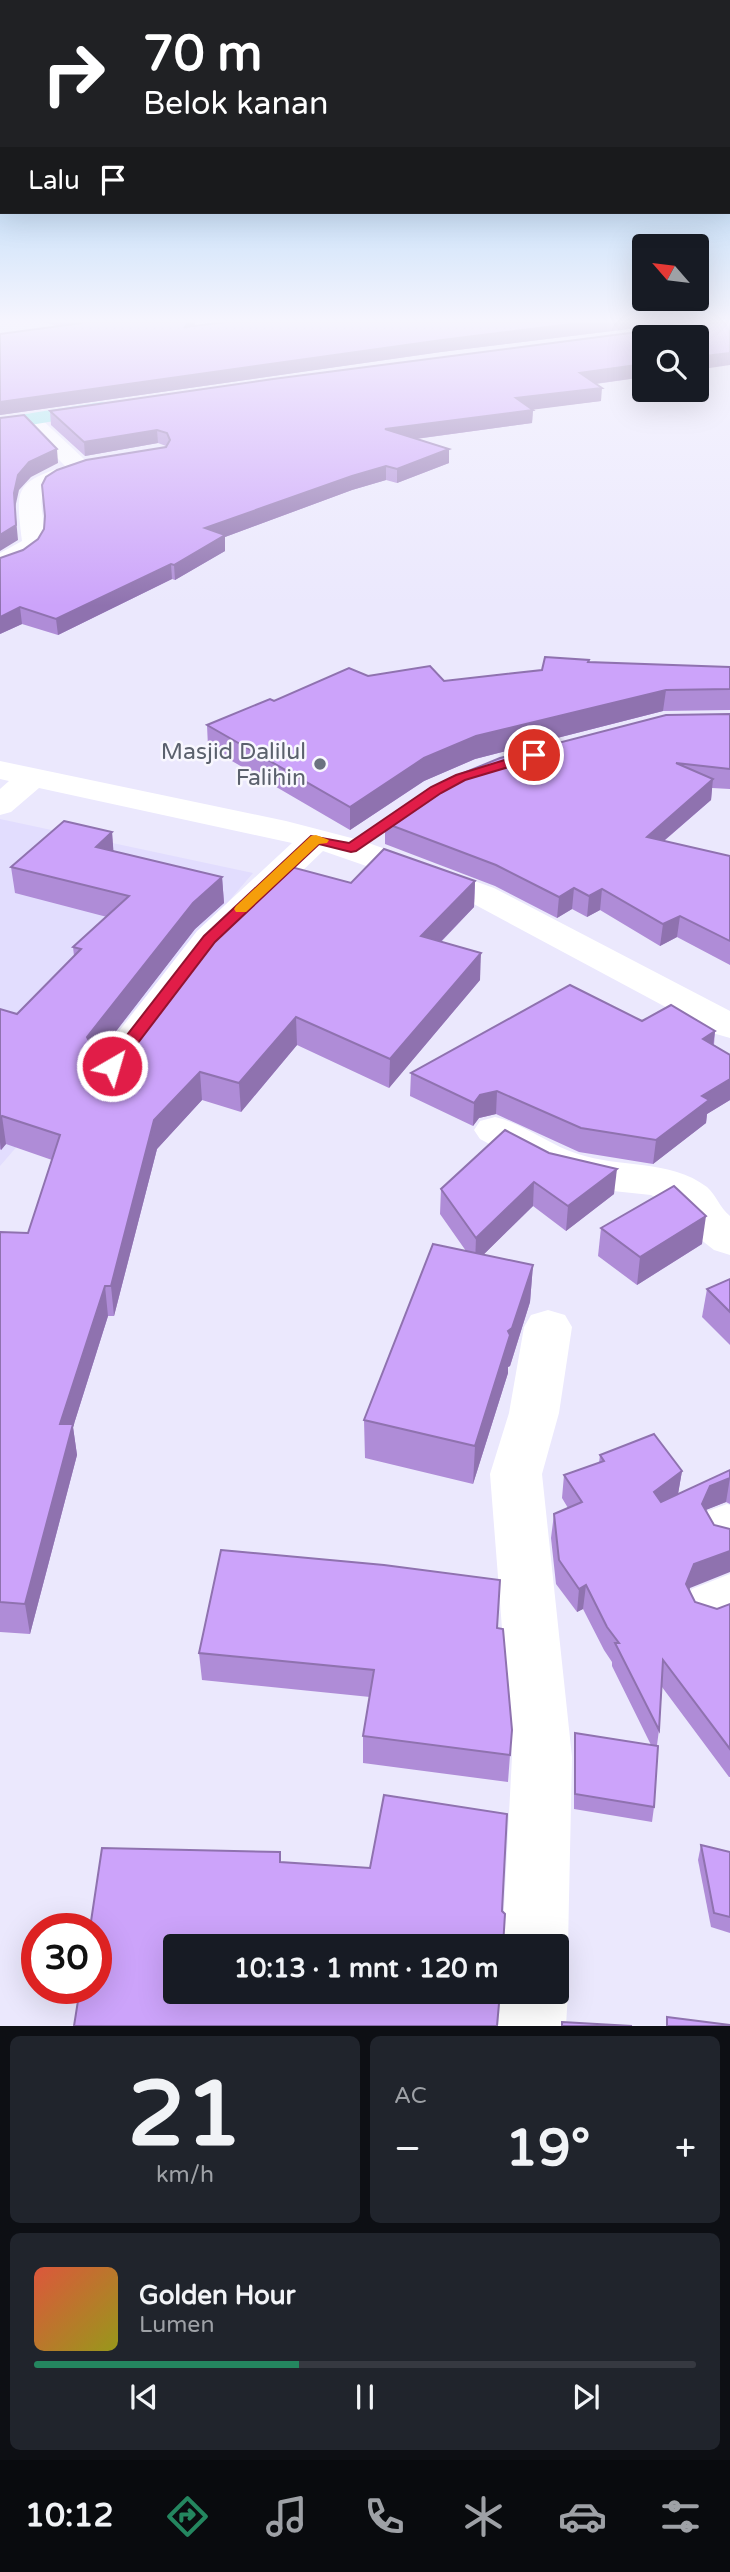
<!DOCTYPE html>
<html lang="id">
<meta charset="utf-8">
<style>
:root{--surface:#171b24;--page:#20242c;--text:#f1f3f6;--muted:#9ea1a6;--line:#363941;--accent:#24865f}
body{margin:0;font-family:"Varela Round",sans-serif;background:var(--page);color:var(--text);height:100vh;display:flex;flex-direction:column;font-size:26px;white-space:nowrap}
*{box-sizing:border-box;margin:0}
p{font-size:23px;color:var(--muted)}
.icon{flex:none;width:38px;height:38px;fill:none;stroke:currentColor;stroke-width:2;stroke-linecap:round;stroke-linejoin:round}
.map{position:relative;height:2026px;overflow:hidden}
.sheet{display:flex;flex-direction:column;gap:10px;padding:10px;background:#0d0f14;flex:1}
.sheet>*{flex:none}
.guide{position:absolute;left:0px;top:0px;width:732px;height:214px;box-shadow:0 7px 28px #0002;background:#202124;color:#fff;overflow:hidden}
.needle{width:46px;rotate:298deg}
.tools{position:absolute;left:632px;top:234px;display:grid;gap:14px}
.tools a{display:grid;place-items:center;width:77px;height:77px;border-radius:7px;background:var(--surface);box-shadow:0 7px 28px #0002;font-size:35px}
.speed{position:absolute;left:21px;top:1913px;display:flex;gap:14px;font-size:35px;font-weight:700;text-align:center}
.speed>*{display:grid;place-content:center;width:91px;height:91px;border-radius:50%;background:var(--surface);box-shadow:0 7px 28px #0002;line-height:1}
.speed .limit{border:10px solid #d22;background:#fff;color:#111}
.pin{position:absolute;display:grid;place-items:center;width:60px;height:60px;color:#fff;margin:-30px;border:4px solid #fff;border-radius:50%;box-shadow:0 2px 7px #0007}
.me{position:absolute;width:77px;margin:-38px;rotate:38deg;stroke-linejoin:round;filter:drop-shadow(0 0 5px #0008)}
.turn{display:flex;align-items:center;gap:24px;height:147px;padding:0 28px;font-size:32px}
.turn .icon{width:91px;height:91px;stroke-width:2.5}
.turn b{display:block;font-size:49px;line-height:60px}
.then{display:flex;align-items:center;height:66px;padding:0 28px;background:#0003;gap:14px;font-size:26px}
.big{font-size:52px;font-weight:700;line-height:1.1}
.sheet .widget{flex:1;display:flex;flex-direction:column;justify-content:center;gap:10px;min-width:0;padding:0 24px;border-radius:10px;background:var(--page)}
.sheet .dial{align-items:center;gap:0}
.dial b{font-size:91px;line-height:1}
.song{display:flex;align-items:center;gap:21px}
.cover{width:84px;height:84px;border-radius:10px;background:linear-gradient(135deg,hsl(10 70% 55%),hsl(60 70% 35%))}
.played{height:7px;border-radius:4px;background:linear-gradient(90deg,var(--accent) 40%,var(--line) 40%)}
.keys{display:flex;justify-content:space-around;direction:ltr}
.heat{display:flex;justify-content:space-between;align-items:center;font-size:38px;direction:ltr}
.sheet .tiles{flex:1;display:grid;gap:10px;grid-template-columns:1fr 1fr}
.widget:last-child{grid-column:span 2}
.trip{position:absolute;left:163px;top:1934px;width:406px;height:70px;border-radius:7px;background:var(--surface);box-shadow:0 7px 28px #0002;font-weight:700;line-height:70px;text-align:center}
.menu{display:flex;height:112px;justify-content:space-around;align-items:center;background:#090b0e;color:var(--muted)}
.menu .icon{width:49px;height:49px}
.menu .active{color:var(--accent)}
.menu b{font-size:32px;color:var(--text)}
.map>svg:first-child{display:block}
.built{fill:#e2ddfe}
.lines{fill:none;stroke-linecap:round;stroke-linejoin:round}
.minor{fill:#fff;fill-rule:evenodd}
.major{fill:#a0e8eb;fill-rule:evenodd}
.wall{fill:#af8cd7}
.shaded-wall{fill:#8f72af}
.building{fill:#cca3fa;stroke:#8f72af;stroke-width:2}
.route{fill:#e11d48;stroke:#92132f;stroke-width:2}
.slow{fill:#f59e0b}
.worship-dot{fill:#6b7280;stroke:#f8f7fe;stroke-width:2.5}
.labels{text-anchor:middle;stroke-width:5;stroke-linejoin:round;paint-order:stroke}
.worship-label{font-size:23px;fill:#5b616d;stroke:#f8f7fe;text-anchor:end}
</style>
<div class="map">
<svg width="730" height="2026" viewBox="0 0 730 2026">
<rect width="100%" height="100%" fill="#ebe8fd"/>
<polygon class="built" points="0,819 253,873 0,1166"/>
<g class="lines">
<g class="minor">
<path d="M 30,413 L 37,415 L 85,460 L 100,460 L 103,465 L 100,470 C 84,475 60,479 47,490 C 32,502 54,532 39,553 L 0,571 L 0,553 L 22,541 C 16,490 13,483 65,466 L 19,419 L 23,415 Z"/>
<polygon points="0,761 286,821 363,841 494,888 730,1011 730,1038 716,1034 470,902 323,851 223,947 139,1057 125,1061 111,1057 105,1049 197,931 292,843 39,788 11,812 0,815 0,789 9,781 0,779"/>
<path d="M 495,1117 C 525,1124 549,1145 578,1154 C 619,1168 670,1159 707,1187 C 716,1195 720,1208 730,1216 L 730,1255 L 714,1250 L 691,1232 L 676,1208 L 651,1195 L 613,1191 L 548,1175 L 480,1139 L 474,1130 L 480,1121 Z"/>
<polygon points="548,1310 565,1315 572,1327 559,1413 542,1474 572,1757 568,1946 558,1969 568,1992 566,2026 498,2026 501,1992 556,1992 556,1946 502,1946 512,1757 490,1474 509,1413 524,1327 531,1315"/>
<polygon points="727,1504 730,1505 730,1552 711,1546 700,1526 708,1511"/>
<polygon points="730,1574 730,1623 712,1630 692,1623 684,1606 692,1589"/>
</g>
<polygon class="major" points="102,402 109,404 112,408 109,412 0,430 0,418"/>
</g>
<g class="wall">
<polygon points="44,322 196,322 193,326 261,322 686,322 441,352 0,415 0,334 57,326"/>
<polygon points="644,377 596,384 601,401 533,409 532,423 416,439 449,449 449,463 397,483 386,480 352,490 225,537 225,551 175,580 172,579 58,635 22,624 0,634 23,550 166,446 158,443 85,456 51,425 50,411"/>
<polygon points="588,662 730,667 730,710 663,711 475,759 424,781 350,830 208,747 207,725 274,701 368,676 444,681 542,670"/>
<polygon points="730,714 730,789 712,788 711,800 664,841 730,856 730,965 677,937 660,946 600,910 587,917 572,909 557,918 495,886 385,844 385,823"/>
<polygon points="112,832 113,851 222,877 224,903 195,929 101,1050 108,1052 125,1048 351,883 475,881 474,907 441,942 480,980 389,1088 297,1045 241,1112 202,1100 157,1149 114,1316 108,1316 73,1427 77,1455 30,1634 0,1632 0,1232 28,1233 52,1160 6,1144 1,1150 0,1149 0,1009 17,1014 74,956 73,947 107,917 15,893 11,867"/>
<polygon points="642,1021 715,1031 714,1045 730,1055 730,1100 707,1114 706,1123 653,1164 579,1152 496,1114 479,1118 473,1126 410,1096 411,1073"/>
<polygon points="505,1130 614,1194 566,1231 533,1206 483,1255 533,1265 530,1302 510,1366 508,1367 508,1373 473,1484 365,1458 364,1420 466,1251 440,1214 441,1189"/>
<polygon points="601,1228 702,1244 637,1285 598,1256"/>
<polygon points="730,1279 730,1345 702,1317 707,1289"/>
<polygon points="600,1455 682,1471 678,1494 730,1470 730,1504 726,1502 705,1510 689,1590 695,1602 717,1609 730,1604 730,1777 729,1777 662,1687 659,1730 657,1745 654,1807 652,1822 574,1809 574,1748 575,1733 651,1745 612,1666 612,1662 604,1650 583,1609 577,1612 556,1584 551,1538 554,1514 568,1508 562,1498 564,1475 599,1463"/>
<polygon points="497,1628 510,1755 508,1782 363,1763 363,1736 370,1697 202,1680 199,1653"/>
<polygon points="701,1845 730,1852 730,1933 711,1927 698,1860"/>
</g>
<g class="shaded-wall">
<polygon points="188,322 196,322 186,340 185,327"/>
<polygon points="588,322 686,322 441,352 0,415 0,402 442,340"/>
<polygon points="730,353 730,365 696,370 696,357"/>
<polygon points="644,364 644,377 579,386 580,373"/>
<polygon points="602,388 601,401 515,412 516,398"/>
<polygon points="533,410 532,423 385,443 385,429"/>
<polygon points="157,430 158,443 85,456 84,442"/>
<polygon points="57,449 58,463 31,477 19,490 15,508 18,540 0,551 0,535 14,493 18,475 29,462"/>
<polygon points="449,449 449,463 397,483 397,469"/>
<polygon points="386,466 386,480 352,490 225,537 225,551 175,580 174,565 205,528 352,476"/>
<polygon points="171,564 172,579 58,635 56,619"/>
<polygon points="20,607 22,624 0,634 0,617"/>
<polygon points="666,690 663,711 475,759 424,781 350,830 350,807 424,758 476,736"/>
<polygon points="713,779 711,800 645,857 647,837"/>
<polygon points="112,832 114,858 96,847"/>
<polygon points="222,877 224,903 195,929 90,1065 87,1037 193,903"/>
<polygon points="475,881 474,907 420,963 421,936"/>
<polygon points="574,888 572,909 557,918 559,897"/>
<polygon points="602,889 600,910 587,917 589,896"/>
<polygon points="680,916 677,937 660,946 663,924"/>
<polygon points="481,953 480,980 389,1088 390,1059"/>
<polygon points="296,1017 297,1045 241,1112 239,1083"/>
<polygon points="715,1031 712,1054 703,1039"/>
<polygon points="200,1072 202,1100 157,1149 114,1316 111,1286 154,1120"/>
<polygon points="730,1079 730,1100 707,1114 706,1123 653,1164 656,1140 702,1096"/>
<polygon points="497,1091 496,1114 479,1118 473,1126 474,1103 480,1095"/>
<polygon points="2,1116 6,1144 1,1150 0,1142 0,1118"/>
<polygon points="617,1169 614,1194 566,1231 568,1206"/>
<polygon points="534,1182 533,1206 475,1263 476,1238"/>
<polygon points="706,1216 702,1244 637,1285 640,1257"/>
<polygon points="533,1265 530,1302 510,1366 508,1367 508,1373 473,1484 475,1446 508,1331"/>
<polygon points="105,1286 108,1316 73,1427 77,1455 30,1634 25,1604 60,1424"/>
<polygon points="682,1471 678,1494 651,1516 654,1492"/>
<polygon points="730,1478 726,1502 706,1510 702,1504 710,1486"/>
<polygon points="730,1551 730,1572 690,1588 682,1607 686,1584 694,1564"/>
<polygon points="586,1585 583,1609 577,1612 579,1589"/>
</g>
<g class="building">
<polygon points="79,322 188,322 185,327 226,322 588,322 442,340 0,402 0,334 82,323"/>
<polygon points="719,322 730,322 730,353 696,357 696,338 644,338 644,364 580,373 602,388 516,398 533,410 385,429 449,449 397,469 386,466 352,476 205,528 225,535 174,565 171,564 56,619 20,607 0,617 0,558 23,550 38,539 44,529 45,516 42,485 46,477 57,470 86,460 166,447 170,440 167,433 157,430 84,442 50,411 273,379 645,331 648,328 672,328"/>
<polygon points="24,415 57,449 29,462 18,475 14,493 16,525 0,535 0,418"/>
<polygon points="545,657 589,660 588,662 730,667 730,689 666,690 476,736 424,758 350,807 207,725 270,699 274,701 349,668 368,676 430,666 444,681 542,670"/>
<polygon points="730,714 730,769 676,763 713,779 647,837 730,856 730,941 680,916 663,924 602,889 589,896 574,888 559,897 496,865 385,823 449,779 500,758 666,715"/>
<polygon points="64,821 112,832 96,847 222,877 193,903 87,1037 93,1048 108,1052 125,1048 223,922 284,865 351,883 384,849 475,881 421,936 481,953 390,1059 296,1017 239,1083 200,1072 154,1120 111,1286 105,1286 60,1424 73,1424 25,1604 0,1602 0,1232 28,1233 60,1135 2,1116 0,1118 0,1009 17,1014 81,949 73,947 129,896 11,867"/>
<polygon points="570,985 642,1021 671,1005 715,1031 703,1039 730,1055 730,1079 702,1096 709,1100 656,1140 581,1128 497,1091 480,1095 474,1103 411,1073"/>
<polygon points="505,1130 549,1153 617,1169 568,1206 534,1182 476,1238 441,1189"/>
<polygon points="674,1186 706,1216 640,1257 601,1228"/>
<polygon points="433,1244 533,1265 512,1328 508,1331 510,1335 475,1446 364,1420"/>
<polygon points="730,1279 730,1312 707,1289"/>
<polygon points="654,1434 682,1471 654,1492 661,1502 730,1470 730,1478 710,1486 702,1504 714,1525 730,1529 730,1551 694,1564 686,1584 695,1602 717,1609 730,1604 730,1749 663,1660 659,1730 615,1643 619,1643 607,1627 586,1585 579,1589 559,1560 554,1514 582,1502 564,1475 604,1461 600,1455"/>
<polygon points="221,1550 384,1565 500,1580 497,1628 503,1629 512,1730 510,1755 363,1736 374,1670 199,1653"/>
<polygon points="575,1733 658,1746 654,1807 575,1794"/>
<polygon points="384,1795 507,1814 502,1911 505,1914 503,1946 175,1946 175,1992 500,1992 497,2026 74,2026 80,1988 96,1988 96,1928 90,1928 102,1848 280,1852 280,1862 370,1868"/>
<polygon points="701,1845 730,1852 730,1917 714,1913"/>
<polygon points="667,2017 730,2025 730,2026 667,2026"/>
<polygon points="562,2022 632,2026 562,2026"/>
</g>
<linearGradient id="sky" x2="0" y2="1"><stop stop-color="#7dbef0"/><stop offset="0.53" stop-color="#f6f5fe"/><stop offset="1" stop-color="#f6f5fe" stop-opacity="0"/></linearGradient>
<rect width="730" height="606" fill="url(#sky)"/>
<polygon class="route" points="534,751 540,755 539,758 465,780 441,793 356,851 351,852 319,844 215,942 118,1069 106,1069 104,1066 106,1062 204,936 311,836 349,843 431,787 456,775"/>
<polygon class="slow" points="316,835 329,840 327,843 319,844 246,912 236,912 234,909 236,906 311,836"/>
<circle class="worship-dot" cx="320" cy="764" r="7"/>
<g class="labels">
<g class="worship-label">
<text x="306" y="759">Masjid Dalilul<tspan x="306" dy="26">Falihin</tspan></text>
</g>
</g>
</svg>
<div class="tools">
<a><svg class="needle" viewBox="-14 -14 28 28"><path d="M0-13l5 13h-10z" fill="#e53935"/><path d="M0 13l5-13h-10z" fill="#9ea1a6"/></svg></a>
<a><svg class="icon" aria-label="search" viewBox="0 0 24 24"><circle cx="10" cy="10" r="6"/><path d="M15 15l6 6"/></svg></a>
</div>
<div class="speed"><div class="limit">30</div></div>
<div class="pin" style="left:534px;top:755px;background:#d93025"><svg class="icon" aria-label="arrive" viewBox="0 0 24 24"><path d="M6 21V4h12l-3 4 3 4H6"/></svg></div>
<svg class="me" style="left:112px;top:1066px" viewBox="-20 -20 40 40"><circle r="17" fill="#e11d48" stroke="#fff" stroke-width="3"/><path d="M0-11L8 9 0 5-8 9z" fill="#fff"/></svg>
<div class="trip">10:13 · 1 mnt · 120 m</div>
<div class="guide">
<div class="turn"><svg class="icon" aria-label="right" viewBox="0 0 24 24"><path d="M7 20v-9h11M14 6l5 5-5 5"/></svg><div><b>70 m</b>Belok kanan</div></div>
<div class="then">Lalu<svg class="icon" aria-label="arrive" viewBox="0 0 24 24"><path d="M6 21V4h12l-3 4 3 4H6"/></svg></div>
</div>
</div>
<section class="sheet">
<div class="tiles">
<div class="widget dial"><b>21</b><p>km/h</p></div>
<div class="widget"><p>AC</p>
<div class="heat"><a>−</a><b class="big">19°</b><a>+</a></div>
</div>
<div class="widget">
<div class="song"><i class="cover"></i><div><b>Golden Hour</b><p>Lumen</p></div></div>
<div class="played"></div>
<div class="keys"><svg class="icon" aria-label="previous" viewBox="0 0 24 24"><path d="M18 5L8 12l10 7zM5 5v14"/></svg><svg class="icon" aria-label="pause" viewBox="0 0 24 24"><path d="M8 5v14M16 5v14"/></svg><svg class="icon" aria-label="next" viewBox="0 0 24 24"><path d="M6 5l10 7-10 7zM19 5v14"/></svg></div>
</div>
</div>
</section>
<nav class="menu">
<b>10:12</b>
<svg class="icon active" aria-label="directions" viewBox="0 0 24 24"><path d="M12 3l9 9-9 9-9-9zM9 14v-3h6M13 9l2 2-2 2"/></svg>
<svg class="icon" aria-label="music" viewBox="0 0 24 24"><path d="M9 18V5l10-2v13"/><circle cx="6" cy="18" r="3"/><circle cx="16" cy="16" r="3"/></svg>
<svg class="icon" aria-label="phone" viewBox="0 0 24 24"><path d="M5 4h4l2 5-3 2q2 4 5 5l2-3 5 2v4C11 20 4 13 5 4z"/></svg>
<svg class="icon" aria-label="climate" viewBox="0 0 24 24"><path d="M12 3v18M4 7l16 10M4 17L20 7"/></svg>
<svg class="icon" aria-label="car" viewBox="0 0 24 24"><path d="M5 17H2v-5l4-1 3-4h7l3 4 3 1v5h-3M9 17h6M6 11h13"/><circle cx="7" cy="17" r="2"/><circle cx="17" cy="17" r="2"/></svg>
<svg class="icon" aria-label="filters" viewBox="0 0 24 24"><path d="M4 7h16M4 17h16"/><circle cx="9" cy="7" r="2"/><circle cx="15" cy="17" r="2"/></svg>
</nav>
